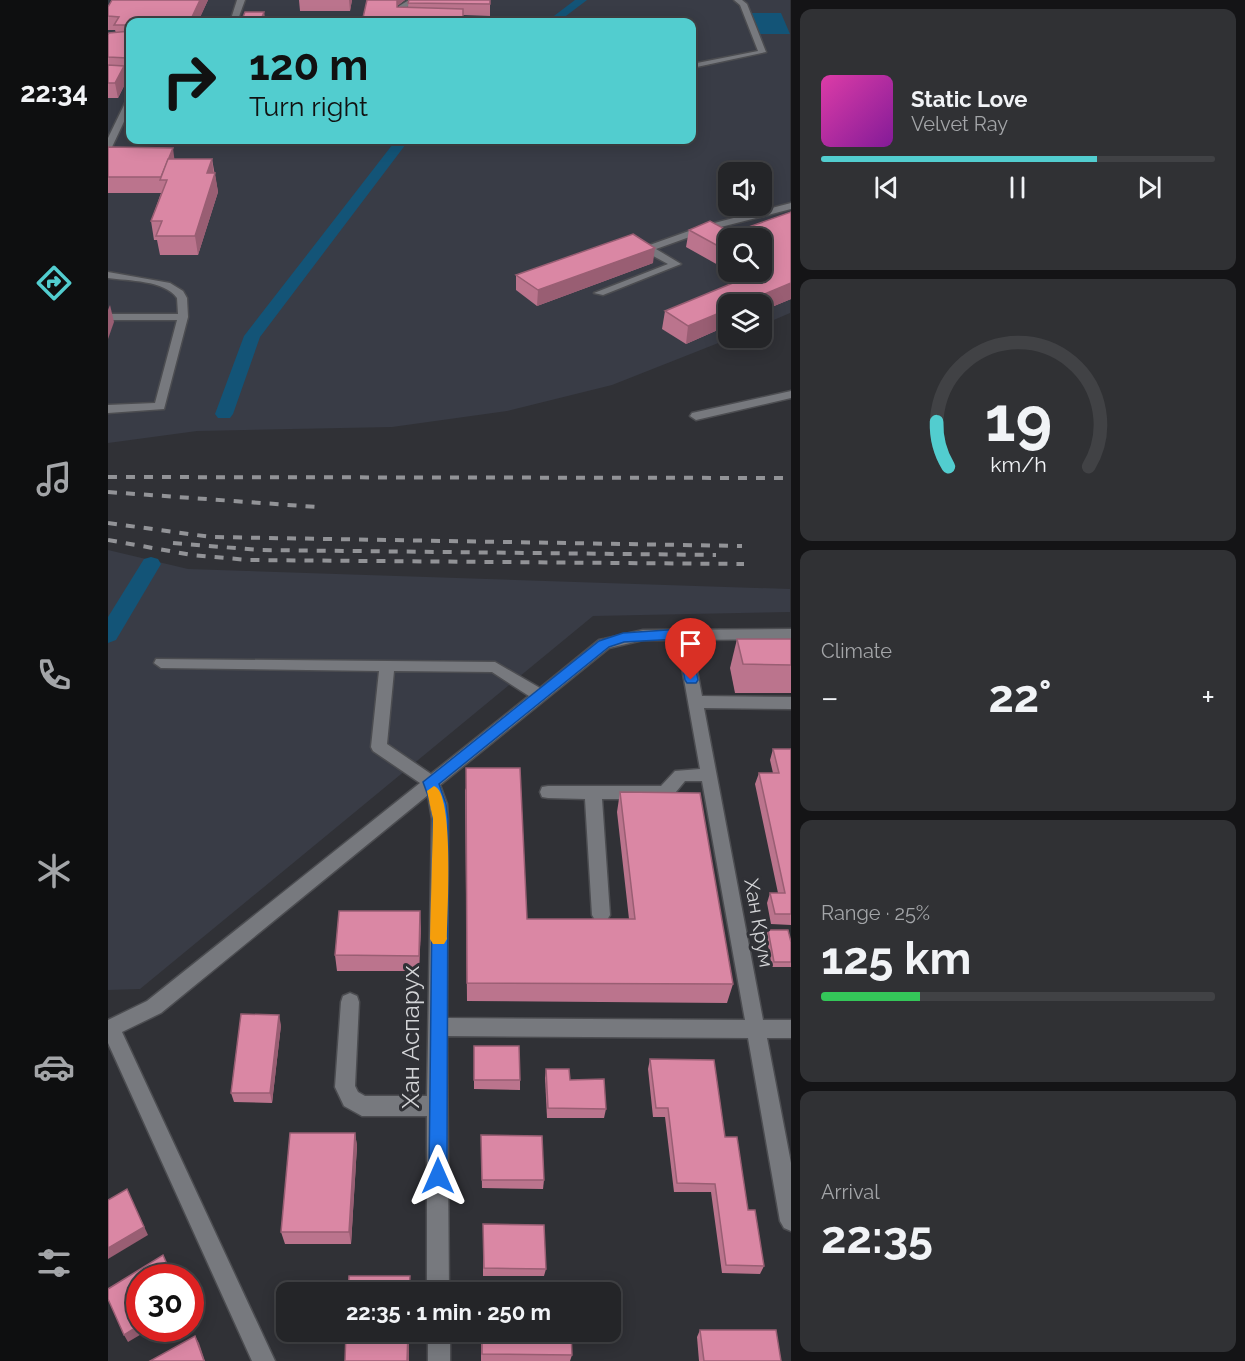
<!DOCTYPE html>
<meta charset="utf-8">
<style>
:root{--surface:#242528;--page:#303134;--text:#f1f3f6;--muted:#a3a5a8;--line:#414245;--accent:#52cdcf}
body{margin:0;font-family:Raleway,sans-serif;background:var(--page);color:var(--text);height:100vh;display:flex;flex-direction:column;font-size:22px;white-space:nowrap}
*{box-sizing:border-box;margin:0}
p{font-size:20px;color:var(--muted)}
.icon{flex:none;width:33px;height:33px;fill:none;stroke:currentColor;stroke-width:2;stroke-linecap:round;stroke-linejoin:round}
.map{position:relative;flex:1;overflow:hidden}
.sheet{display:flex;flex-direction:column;gap:9px;padding:9px;background:#141416;width:454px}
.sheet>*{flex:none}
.guide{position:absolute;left:18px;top:18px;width:570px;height:126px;border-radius:12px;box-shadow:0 3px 15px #0003,0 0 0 2px var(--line);background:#52cdcf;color:#111;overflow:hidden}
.fabs{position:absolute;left:610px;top:162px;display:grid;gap:12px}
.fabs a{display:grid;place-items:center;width:54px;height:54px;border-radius:12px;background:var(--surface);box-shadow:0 3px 15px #0003,0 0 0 2px var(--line);font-size:30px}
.speed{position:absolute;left:18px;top:1264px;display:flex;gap:12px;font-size:30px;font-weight:700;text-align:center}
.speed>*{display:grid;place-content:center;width:78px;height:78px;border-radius:50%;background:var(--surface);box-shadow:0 3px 15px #0003,0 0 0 2px var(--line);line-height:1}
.speed .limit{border:9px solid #d22;background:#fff;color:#111}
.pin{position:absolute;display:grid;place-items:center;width:51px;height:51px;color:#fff;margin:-62px -26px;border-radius:50% 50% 50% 0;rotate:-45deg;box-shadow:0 0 6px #0007}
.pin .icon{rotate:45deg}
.me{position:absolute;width:66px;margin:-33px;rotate:0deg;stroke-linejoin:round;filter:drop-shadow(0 0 4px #0008)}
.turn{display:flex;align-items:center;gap:21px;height:126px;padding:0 24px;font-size:27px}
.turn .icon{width:78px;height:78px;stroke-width:2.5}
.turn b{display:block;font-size:42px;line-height:51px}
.big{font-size:45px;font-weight:700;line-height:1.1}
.sheet .tile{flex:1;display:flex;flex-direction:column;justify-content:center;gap:9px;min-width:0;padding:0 21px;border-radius:12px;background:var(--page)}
.sheet .dial{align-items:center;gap:0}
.dial svg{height:156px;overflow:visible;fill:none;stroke:var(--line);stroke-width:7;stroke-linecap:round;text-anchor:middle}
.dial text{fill:var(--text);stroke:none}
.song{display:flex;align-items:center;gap:18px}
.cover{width:72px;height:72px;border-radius:9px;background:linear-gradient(135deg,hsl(320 70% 55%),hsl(290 70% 35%))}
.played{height:6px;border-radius:3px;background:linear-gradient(90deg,var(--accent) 70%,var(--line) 70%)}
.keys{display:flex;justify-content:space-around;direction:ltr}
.heat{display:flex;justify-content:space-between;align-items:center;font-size:33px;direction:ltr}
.charge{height:9px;border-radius:4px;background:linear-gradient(90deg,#34c759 25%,var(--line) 0)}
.trip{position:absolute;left:168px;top:1282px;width:345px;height:60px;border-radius:12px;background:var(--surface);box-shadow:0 3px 15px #0003,0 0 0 2px var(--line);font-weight:700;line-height:60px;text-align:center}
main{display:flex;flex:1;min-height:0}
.dock{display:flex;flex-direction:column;width:108px;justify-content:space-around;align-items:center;background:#0e0f10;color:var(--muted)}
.dock .icon{width:42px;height:42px}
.dock .selected{color:var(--accent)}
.dock b{font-size:27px;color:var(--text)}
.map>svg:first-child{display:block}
.built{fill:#393c46;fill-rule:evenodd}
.water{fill:#135477}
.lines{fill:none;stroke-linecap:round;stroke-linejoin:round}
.canal{fill:#135477;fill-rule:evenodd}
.minor-casing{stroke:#4c4d51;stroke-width:3}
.minor{fill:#77797e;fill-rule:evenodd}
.rail{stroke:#929397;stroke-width:4;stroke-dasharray:9 9;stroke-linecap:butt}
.wall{fill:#bb748d;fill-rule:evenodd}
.shaded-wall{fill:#995e73}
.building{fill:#da87a4;stroke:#995e73;stroke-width:1.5}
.route{fill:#1a73e8;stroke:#114b97;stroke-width:1.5}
.slow{fill:#f59e0b}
.labels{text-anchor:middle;stroke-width:6;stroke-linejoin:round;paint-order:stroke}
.street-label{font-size:20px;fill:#d3d4d7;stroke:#303136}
.near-street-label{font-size:24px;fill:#d3d4d7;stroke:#303136}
</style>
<main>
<nav class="dock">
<b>22:34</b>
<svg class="icon selected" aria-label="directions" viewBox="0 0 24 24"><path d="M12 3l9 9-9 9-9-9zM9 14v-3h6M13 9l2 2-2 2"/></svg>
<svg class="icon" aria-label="music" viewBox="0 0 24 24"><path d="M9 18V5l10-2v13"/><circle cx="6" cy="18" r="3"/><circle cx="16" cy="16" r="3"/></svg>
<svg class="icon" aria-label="phone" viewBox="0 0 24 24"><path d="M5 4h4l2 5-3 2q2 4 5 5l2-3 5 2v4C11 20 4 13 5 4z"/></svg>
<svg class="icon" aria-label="climate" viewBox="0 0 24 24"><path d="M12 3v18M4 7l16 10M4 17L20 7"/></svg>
<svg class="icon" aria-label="car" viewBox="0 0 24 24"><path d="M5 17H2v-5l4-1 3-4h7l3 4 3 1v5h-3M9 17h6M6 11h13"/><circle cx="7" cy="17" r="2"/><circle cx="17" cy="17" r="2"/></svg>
<svg class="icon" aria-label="filters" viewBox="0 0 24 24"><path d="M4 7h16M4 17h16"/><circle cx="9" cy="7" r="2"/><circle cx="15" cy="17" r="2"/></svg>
</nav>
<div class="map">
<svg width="683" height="1361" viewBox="0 0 683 1361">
<rect width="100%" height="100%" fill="#303136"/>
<g class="built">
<path d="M 0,0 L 682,0 L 682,313 L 654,325 L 654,304 L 621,304 L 623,338 L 504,385 L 399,411 L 284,427 L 89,431 L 0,443 ZM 22,22 L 584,22 L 584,140 L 22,140 ZM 621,172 L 654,172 L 654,206 L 621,206 ZM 621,238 L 654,238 L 654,272 L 621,272 Z"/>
<polygon points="0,550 80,569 682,589 682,612 485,616 32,989 0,990"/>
</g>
<polygon class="water" points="641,13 673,13 682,34 651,34"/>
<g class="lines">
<g class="canal">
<polygon points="467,0 479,0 450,22 438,22"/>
<polygon points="288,140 301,140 152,337 125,414 122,418 110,418 107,414 136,336"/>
<polygon points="43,557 50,559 53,564 8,640 0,643 0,617 36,559"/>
</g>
<g class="minor-casing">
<g id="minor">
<polygon points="129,0 137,0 129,22 122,22"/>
<polygon points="301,0 311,0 299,7 298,17 306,19 291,21 291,6"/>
<polygon points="626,0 634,0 639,4 658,52 584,68 584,64 650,51 632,5"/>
<polygon points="335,17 383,18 387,20 383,22 332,21"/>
<polygon points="0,73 22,74 22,78 0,77"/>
<polygon points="19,99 22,99 22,109 4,147 0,150 0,138"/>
<polygon points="683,203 683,209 601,230 548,249 573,264 495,295 486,293 560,264 536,251 536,247 595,226"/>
<path d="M 0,272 L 62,283 L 75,291 L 79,298 L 80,317 L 56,409 L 0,413 L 0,405 L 47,403 L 69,320 L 0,320 L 0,314 L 70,314 L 69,298 C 56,280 21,281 0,278 Z"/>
<polygon points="683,391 683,398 588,420 582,416 584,413"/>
<path d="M 683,629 L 683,639 L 583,640 L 594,696 L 683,697 L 683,709 L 596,708 L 655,1020 L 683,1020 L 683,1038 L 659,1038 L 683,1163 L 683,1231 L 676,1228 L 672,1221 L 640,1038 L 339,1036 L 341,1293 L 319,1293 L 319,1116 L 254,1116 L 236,1106 L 227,1087 L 233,1002 L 235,996 L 242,993 L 249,996 L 251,1002 L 247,1086 L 250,1092 L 257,1096 L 319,1096 L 324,819 L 320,795 L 53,1013 L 14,1032 L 167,1361 L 144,1361 L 0,1043 L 0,1020 L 39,1001 L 312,783 L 265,751 L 263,747 L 271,671 L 53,668 L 46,663 L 48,659 L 387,662 L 432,688 L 491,640 L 496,639 L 535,630 ZM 535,640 L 569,640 L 592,769 L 567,771 L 553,786 L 440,786 L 434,787 L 432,792 L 434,797 L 440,798 L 477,799 L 484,915 L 487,920 L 493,923 L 499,920 L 502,915 L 494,799 L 557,799 L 563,798 L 577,781 L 594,781 L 637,1020 L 339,1018 L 340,819 L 339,804 L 332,785 L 501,648 ZM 286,671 L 384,672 L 421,696 L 323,774 L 279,744 Z"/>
<rect x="320" y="1332" width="22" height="29"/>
</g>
</g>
<use href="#minor" class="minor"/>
<g class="rail">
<polyline points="0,477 683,478"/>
<polyline points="0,492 209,507"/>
<polyline points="0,523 103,537 634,546"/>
<polyline points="0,540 84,555 140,560 636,564"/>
<polyline points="65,543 151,550 608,555"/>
</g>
</g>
<g class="wall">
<polygon points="100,0 92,17 135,17 156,12 157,22 22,22 22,72 18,72 19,80 10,98 0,98 0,35 8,33 7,30 0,30 0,7"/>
<polygon points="191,0 244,0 242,11 192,11"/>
<polygon points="259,0 297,0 289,6 289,7 300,7 301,0 382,0 382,16 355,15 355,22 254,22"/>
<polygon points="0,147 67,159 104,159 110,192 90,255 52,255 49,240 46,240 43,221 53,193 0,193"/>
<path d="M 683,212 L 683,299 L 654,311 L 621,304 L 621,325 L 578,344 L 554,329 L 557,311 L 635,279 L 578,247 L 581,230 L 624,233 ZM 621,238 L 654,272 L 621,272 Z"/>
<polygon points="545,263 429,306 408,290 408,275"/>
<polygon points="629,639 683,639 683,693 627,693 622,668"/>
<polygon points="665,749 683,749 683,925 663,924 659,903 662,893 670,893 647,784 651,773 665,773 662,760"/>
<polygon points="357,788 419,919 521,919 509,812 512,792 625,984 619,1003 359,1001"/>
<polygon points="313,927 311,971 229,971 227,955"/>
<polygon points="660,930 683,942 683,967 664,967 658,935"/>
<polygon points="173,1025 164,1103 126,1102 123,1093"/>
<polygon points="366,1046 412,1080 412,1090 366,1089"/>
<polygon points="542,1059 617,1137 640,1210 656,1266 652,1274 614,1273 603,1192 566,1192 557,1117 545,1117 540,1069"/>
<polygon points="438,1069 462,1080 498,1109 496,1118 439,1118 437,1078"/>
<polygon points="247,1133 249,1146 243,1244 177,1244 173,1232"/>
<polygon points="373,1135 436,1180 435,1189 374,1188"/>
<polygon points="375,1224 438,1269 436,1276 375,1276"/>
<polygon points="592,1330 673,1361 591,1361 589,1337"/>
<polygon points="373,1332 463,1332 464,1355 462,1361 373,1361"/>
</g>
<g class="shaded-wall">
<polygon points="92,0 100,0 90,22 84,17"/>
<polygon points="241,0 244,0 242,11"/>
<polygon points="289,0 297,0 289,6"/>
<polygon points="156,12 157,22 152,22"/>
<polygon points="22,54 22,69 20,58"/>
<polygon points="16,66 19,80 10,98 7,83"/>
<polygon points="65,148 67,164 59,180 53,177"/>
<polygon points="104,159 106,176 107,173 110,192 90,255 87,236 99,173"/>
<polygon points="547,248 545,263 429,306 430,290"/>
<polygon points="683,283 683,299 654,311 654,304 632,304"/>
<polygon points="2,305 6,322 0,339 0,310"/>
<polygon points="621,309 621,325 578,344 580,326"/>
<polygon points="312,911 313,927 311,971 311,956"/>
<polygon points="171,1015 173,1025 164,1103 162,1093"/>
<polygon points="247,1133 249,1146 243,1244 241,1232"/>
<polygon points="19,1189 40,1235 0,1259 0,1248"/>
<polygon points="32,1325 32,1329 42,1329 20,1342 16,1335"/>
<polygon points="300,1332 301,1332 301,1361 299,1361"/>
<polygon points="87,1336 91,1343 97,1361 96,1361"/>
</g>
<g class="building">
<polygon points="4,0 92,0 84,17 135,17 137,12 156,12 152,22 22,22 22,54 20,58 0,57 0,35 1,33 22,31 20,25 6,25 11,17 0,16 0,7"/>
<polygon points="259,0 289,0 289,7 355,9 355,22 254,22"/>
<polygon points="301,0 382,0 382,4 300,3"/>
<polygon points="0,65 16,66 7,83 0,83"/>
<polygon points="0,147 65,148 53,177 0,177"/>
<polygon points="60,159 104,159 99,173 107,173 87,236 48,236 54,221 43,221 59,180 52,180"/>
<polygon points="683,212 683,283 632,304 621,304 621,309 580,326 557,311 654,271 654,238 621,238 621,252 581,230 602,221 624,233"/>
<polygon points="525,234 547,248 430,290 408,275"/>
<polygon points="629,639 683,639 683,665 635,664"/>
<polygon points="665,749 683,749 683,914 667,914 662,893 677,893 651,773 671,773"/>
<polygon points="358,768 412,768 419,919 527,919 512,792 592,793 625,984 359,983"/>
<polygon points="231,911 312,911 311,956 227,955"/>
<polygon points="660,930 680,930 683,942 683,962 666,962"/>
<polygon points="133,1014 171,1015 162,1093 123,1093"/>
<polygon points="366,1046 411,1046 412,1080 366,1080"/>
<polygon points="542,1059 606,1060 617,1137 629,1137 640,1210 647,1210 656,1266 618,1265 607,1184 569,1183 560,1108 548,1108"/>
<polygon points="438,1069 461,1069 462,1080 496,1079 498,1109 440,1108"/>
<polygon points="182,1133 247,1133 241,1232 173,1232"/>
<polygon points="373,1135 434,1136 436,1180 374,1180"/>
<polygon points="19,1189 36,1227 0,1248 0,1200"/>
<polygon points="375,1224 436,1225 438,1269 376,1268"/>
<polygon points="55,1255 65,1278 32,1278 32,1325 16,1335 0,1299 0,1289"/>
<polygon points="241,1276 302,1276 301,1293 240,1293"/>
<polygon points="592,1330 668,1330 673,1361 596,1361"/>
<polygon points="238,1332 300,1332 299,1361 237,1361"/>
<polygon points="374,1332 463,1332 464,1355 374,1354"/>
<polygon points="87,1336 96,1361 42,1361"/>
</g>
<polygon class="route" points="574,629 581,634 590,680 588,683 579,683 577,680 569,639 516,642 501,647 331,784 338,804 340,819 339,1176 337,1183 330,1185 323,1183 321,1176 325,819 323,804 315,782 491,641 515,633"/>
<path class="slow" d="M 326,786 C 347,792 339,916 339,939 L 336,944 L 325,944 L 322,939 L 325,819 L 319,791 Z"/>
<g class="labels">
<g class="street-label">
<text transform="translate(651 923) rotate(80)" y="7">Хан Крум</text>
</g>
<g class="near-street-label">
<text transform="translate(303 1037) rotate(-90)" y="8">Хан Аспарух</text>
</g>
</g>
</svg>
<div class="fabs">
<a><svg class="icon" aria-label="sound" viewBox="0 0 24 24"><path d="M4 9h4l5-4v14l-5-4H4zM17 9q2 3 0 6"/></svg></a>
<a><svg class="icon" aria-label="search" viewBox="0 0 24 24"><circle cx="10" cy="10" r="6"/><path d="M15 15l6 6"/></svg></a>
<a><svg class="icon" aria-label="layers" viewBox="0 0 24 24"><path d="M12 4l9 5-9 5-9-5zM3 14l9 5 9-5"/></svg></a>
</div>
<div class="speed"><div class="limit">30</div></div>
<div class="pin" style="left:583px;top:680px;background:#d93025"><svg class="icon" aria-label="arrive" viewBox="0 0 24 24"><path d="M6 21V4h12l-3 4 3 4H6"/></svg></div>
<svg class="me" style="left:330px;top:1176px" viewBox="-20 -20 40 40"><path d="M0-17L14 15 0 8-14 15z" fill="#1a73e8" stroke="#fff" stroke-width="4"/></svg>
<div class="trip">22:35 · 1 min · 250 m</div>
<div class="guide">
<div class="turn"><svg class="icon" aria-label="right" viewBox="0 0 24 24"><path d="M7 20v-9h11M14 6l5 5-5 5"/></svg><div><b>120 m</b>Turn right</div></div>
</div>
</div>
<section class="sheet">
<div class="tile">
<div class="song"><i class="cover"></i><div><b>Static Love</b><p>Velvet Ray</p></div></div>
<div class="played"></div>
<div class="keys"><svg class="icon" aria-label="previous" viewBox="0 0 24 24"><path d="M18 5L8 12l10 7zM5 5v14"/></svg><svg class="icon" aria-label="pause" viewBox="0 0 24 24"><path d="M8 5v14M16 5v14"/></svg><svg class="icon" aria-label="next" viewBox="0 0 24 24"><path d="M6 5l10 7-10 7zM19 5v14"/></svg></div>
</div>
<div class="tile dial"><svg viewBox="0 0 100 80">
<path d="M14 69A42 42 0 1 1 86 69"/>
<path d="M14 69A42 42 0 0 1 8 46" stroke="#52cdcf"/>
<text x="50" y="56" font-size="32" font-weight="700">19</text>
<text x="50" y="72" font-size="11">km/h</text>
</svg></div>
<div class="tile"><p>Climate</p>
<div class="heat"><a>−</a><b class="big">22°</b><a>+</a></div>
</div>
<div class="tile"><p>Range · 25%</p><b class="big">125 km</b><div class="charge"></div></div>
<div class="tile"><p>Arrival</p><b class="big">22:35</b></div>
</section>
</main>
